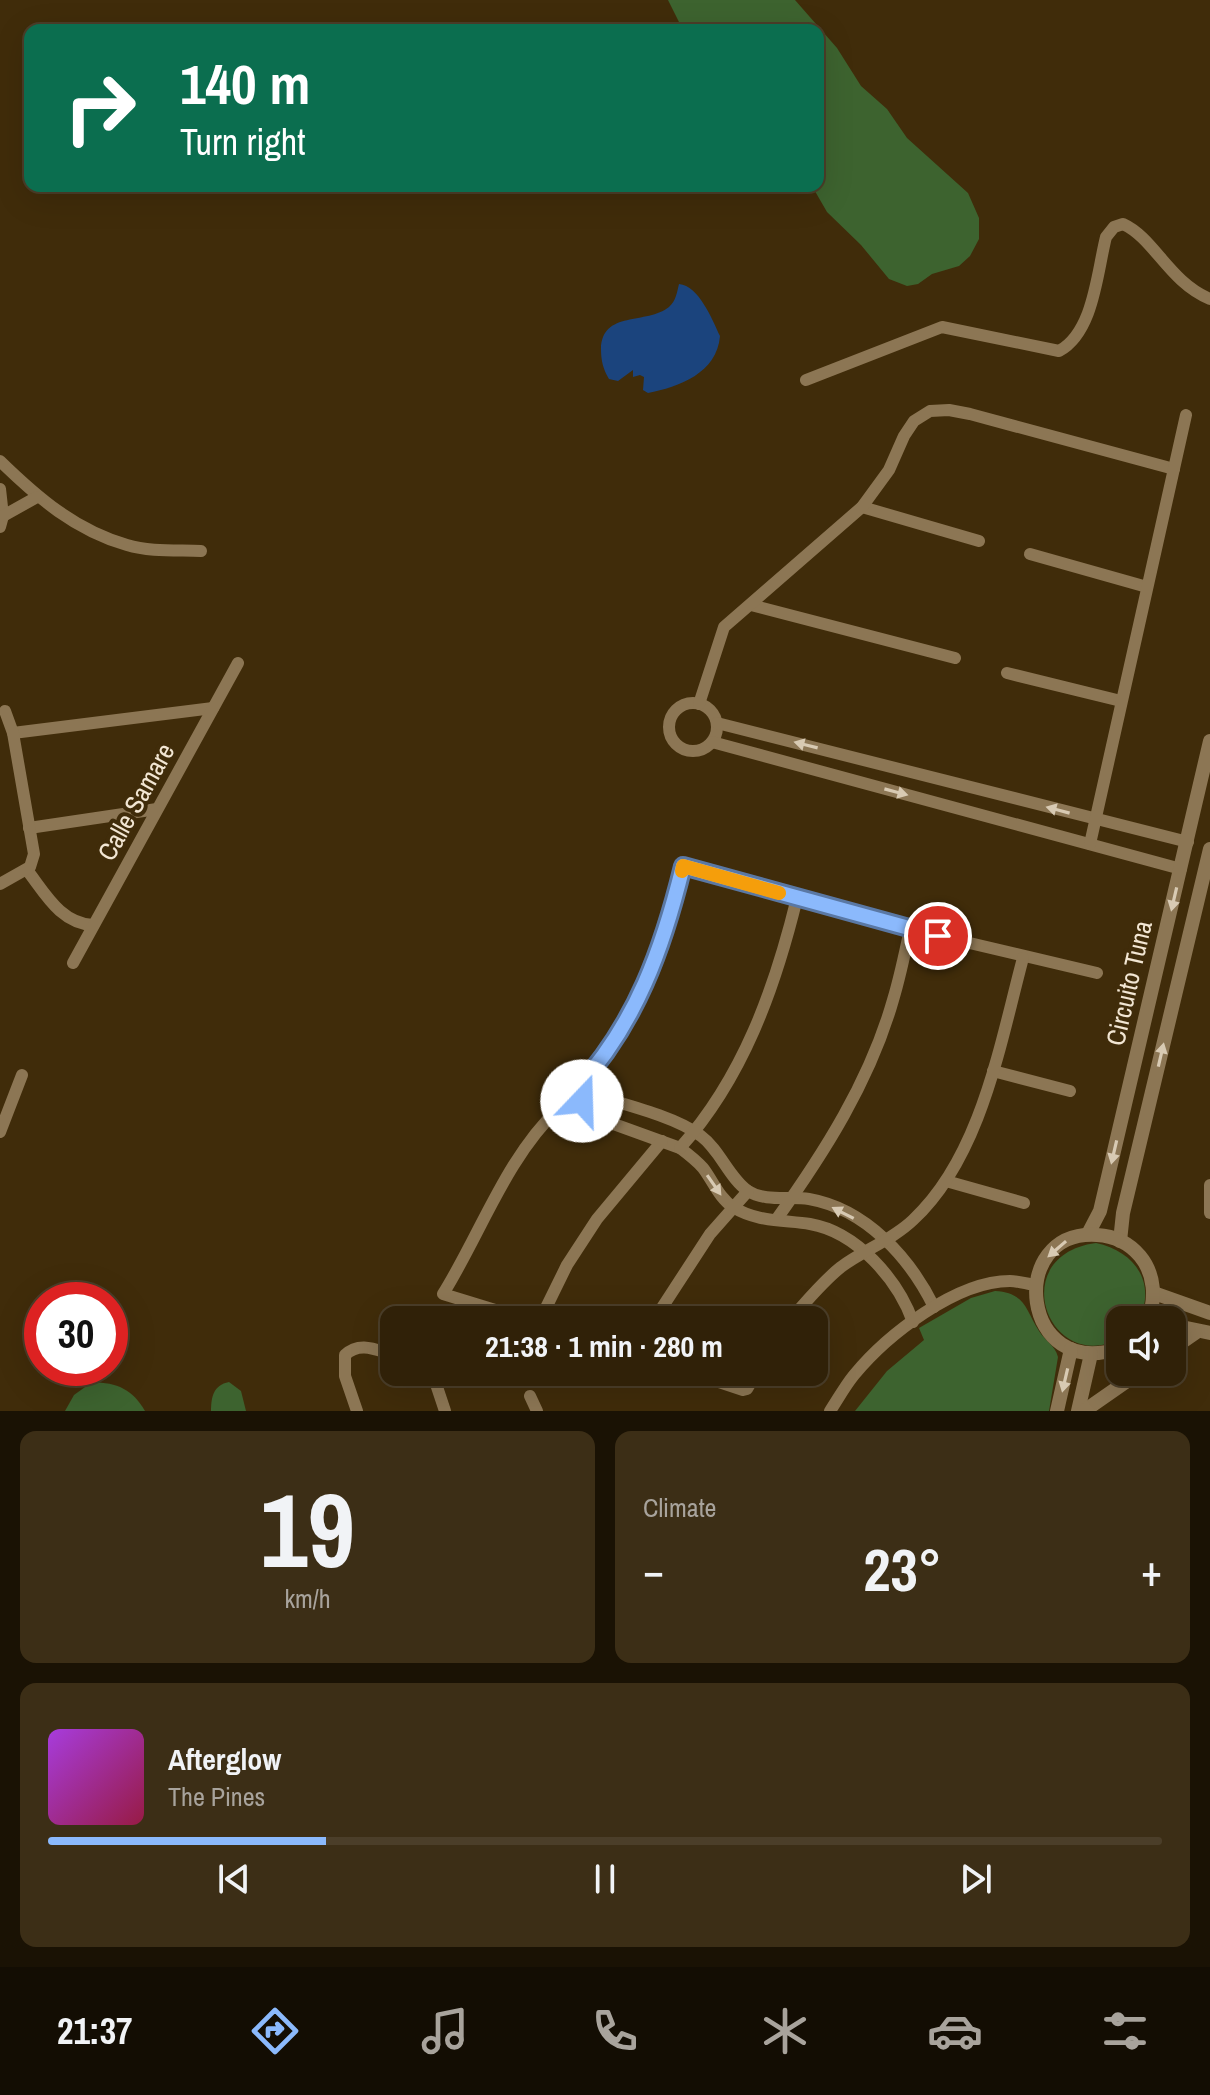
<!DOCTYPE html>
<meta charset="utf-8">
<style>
:root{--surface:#302108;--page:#3c2e16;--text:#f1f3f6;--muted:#a8a39c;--line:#4b3e29;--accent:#8bb9fc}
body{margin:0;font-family:"Archivo Narrow",sans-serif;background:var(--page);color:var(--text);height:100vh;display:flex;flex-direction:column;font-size:30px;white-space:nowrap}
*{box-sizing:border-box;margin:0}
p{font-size:26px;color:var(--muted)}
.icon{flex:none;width:44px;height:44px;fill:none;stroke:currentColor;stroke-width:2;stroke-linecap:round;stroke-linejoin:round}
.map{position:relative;height:1411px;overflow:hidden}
.panel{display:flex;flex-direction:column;gap:20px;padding:20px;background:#1a1204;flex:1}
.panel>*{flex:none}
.guide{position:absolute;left:24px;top:24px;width:800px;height:168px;border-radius:16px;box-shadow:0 8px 32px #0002,0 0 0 2px var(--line);background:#0b6e4f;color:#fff;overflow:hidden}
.fabs{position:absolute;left:1106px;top:1306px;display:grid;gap:16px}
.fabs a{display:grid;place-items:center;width:80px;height:80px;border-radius:16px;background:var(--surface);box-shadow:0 8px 32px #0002,0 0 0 2px var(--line);font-size:40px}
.speed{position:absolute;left:24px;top:1282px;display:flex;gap:16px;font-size:40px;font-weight:700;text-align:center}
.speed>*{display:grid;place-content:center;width:104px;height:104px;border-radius:50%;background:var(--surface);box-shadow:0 8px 32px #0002,0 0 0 2px var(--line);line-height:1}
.speed .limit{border:12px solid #d22;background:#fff;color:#111}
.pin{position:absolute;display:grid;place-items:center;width:68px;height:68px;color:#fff;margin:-34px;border:4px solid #fff;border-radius:50%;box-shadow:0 2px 8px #0007}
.me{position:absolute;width:88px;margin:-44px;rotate:21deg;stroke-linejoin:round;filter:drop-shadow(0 0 6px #0008)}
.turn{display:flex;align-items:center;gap:28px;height:168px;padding:0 24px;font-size:36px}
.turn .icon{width:104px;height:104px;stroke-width:2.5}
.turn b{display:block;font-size:56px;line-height:68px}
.big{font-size:60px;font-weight:700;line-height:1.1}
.panel .widget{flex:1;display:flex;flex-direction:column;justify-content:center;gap:12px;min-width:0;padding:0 28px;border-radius:16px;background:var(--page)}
.panel .dial{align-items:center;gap:0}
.dial b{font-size:104px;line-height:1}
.song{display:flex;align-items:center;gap:24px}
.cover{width:96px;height:96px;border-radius:12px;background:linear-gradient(135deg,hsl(280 70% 55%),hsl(340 70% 35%))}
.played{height:8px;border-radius:4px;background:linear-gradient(90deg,var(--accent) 25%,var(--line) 25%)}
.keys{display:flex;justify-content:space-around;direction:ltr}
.heat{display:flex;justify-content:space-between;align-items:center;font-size:44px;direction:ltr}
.panel .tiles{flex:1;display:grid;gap:20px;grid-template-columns:1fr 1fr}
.widget:last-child{grid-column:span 2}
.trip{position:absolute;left:380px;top:1306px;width:448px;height:80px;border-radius:16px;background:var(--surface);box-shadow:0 8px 32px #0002,0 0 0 2px var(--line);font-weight:700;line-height:80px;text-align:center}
.dock{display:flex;height:128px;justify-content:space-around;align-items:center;background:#130d03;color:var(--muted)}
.dock .icon{width:56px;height:56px}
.dock .current{color:var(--accent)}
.dock b{font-size:36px;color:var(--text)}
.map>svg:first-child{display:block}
.green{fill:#3d632f}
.water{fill:#1b447d}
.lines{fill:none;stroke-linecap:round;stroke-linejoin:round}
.minor{stroke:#8c7654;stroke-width:12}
.tertiary{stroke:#8c7654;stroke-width:14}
.oneway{fill:#d8cab3}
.route-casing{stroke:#5a78a4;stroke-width:20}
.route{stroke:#8bb9fc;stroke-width:14}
.slow{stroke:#f59e0b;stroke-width:14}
.labels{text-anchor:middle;stroke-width:8;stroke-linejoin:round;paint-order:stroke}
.street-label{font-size:26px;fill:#f2e6d3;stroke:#402c0a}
</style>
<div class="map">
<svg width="1210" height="1411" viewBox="0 0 1210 1411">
<rect width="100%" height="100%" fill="#402c0a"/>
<g class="green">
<polygon points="668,0 795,0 837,48 861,86 887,109 907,138 968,193 979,218 979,239 970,256 959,266 932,274 918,284 907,286 889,279 861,245 827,212 812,186 818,186 818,30 683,30"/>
<path d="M 1096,1243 C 1134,1251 1157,1282 1139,1320 L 1120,1320 L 1120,1339 C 1047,1375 1005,1255 1096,1243 Z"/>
<path d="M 995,1291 C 1026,1293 1025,1309 1039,1331 C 1045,1341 1055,1345 1058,1357 L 1049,1411 L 855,1411 L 887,1371 L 924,1340 L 919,1328 L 971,1298 Z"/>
<path d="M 92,1382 C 118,1383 132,1389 145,1411 L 65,1411 L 74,1395 Z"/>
<path d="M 229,1382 L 241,1391 L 246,1411 L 211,1411 C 211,1398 213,1385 229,1382 Z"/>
</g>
<path class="water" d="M 679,284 C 699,286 712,319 720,336 C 717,373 679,387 648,393 L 643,390 L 644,377 L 640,375 L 633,377 L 633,370 L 618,381 L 609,379 C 603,369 601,360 601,349 C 602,310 647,325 669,307 C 676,301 677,292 679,284 Z"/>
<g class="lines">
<g class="minor">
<path d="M 806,380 L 942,327 L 1059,351 C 1094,332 1097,272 1106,237 L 1114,227 L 1123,224 C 1154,238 1169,282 1210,299"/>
<path d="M 0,461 C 38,498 75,530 127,545 C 150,552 177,550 201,551"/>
<polyline points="0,489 3,516 0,527"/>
<polyline points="862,507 979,541"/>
<polyline points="3,516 37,497"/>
<polyline points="1030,554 1147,587"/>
<polyline points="751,605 955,658"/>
<polyline points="1007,673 1121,701"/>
<circle cx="693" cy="727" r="24"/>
<polyline points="699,704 724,627 862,507 889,470 904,436 914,421 930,411 949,410 970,414 1174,469"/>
<polyline points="717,723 1188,842"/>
<polyline points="13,733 213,708"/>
<polyline points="712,742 1181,869"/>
<polyline points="29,828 157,809"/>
<polyline points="1090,844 1186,415"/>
<path d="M 27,870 C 45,893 60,923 93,925"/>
<polyline points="0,884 30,867 34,854 13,733 5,711"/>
<polyline points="73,963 238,663"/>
<polyline points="993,1071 1070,1091"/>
<circle cx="568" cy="1098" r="14"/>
<path d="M 577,1088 C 636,1024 663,948 683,866 L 910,929 L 1097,973"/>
<path d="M 580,1091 C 614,1102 674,1115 701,1136 C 720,1150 729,1178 748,1191 C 765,1202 790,1196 809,1199 C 866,1209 910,1258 934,1307"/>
<path d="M 575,1110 L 680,1148 C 688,1154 696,1160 703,1168 C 713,1181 719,1198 733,1207 C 756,1222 785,1220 810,1224 C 857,1232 898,1280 913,1322"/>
<polyline points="0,1132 22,1075"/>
<path d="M 680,1148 C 743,1078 775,988 797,898"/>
<polyline points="946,1181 1024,1203"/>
<polyline points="1210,1185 1210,1213"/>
<path d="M 776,1220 C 824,1153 870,1081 893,1000 C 900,977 905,953 910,929"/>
<path d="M 528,1320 L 443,1294 C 481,1233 506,1158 559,1108"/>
<polyline points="540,1320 567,1265 597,1219 662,1141"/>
<polyline points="654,1320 710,1234 748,1191"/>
<path d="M 790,1320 C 806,1302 822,1282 841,1267 C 864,1250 892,1240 913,1220 C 981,1157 1000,1044 1023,958"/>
<polyline points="432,1372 445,1411"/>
<polyline points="689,1372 743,1390 747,1389 757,1372"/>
<polyline points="530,1396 537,1411"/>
<path d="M 357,1411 L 345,1376 L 345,1355 C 360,1341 376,1350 394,1355"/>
<path d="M 830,1411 C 838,1399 845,1386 854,1375 C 887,1335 956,1281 1010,1281 C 1018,1281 1027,1284 1035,1285"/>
</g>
<g class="tertiary">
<polyline points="1088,1234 1100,1211 1210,741"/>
<polyline points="1120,1241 1123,1213 1210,849"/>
<polyline points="1154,1293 1210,1313"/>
<polyline points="1172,1325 1210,1333"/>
<path d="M 1120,1348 C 1021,1383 1005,1229 1097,1235 C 1114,1236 1129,1243 1140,1256 C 1155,1274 1156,1299 1148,1320"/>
<polyline points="1172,1349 1198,1331"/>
<polyline points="1057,1411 1071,1349"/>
<polyline points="1078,1411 1091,1354"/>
<polyline points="1084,1411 1140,1372"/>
</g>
</g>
<defs><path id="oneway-solid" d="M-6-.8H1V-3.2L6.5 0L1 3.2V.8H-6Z" transform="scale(2)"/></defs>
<g class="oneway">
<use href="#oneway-solid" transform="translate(806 745) rotate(-166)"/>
<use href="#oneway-solid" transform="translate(896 792) rotate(15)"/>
<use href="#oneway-solid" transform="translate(1058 810) rotate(-165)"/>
<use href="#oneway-solid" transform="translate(1174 899) rotate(103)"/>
<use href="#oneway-solid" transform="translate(1161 1055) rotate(-77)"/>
<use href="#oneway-solid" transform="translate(1114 1152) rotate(103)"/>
<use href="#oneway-solid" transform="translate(714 1185) rotate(55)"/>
<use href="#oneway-solid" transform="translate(843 1213) rotate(-153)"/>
<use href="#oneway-solid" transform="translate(1057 1249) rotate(139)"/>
<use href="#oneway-solid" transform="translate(1065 1380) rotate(103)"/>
</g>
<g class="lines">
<g class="route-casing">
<path id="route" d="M 582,1101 L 577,1088 C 636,1024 663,948 683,866 L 938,936"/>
</g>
<use href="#route" class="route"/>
<polyline class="slow" points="682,871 683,866 779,893"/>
</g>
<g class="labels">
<g class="street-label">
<text transform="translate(136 802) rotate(-61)" y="9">Calle Samare</text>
<text transform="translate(1129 983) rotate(-77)" y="9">Circuito Tuna</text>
</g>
</g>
</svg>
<div class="fabs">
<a><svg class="icon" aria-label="sound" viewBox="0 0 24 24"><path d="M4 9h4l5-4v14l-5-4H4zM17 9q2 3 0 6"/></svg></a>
</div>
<div class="speed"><div class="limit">30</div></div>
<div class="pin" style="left:938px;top:936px;background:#d93025"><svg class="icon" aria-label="arrive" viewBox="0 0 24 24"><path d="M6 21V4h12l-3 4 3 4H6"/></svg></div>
<svg class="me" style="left:582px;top:1101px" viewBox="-20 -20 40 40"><circle r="19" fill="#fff"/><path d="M0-13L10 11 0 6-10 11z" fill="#8bb9fc"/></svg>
<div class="trip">21:38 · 1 min · 280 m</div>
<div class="guide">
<div class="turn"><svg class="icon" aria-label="right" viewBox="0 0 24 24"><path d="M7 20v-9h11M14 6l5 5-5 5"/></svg><div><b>140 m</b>Turn right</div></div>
</div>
</div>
<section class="panel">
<div class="tiles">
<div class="widget dial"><b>19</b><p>km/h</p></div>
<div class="widget"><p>Climate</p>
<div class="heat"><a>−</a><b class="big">23°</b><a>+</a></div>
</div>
<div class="widget">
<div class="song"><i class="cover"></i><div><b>Afterglow</b><p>The Pines</p></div></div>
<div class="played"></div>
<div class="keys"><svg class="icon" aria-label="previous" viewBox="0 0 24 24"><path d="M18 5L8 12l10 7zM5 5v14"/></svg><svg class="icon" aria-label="pause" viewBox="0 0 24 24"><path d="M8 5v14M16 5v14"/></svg><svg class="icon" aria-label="next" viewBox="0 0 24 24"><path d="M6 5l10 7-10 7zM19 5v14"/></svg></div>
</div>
</div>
</section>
<nav class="dock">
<b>21:37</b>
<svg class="icon current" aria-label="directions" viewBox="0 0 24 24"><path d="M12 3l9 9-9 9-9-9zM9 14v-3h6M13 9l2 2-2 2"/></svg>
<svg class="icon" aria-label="music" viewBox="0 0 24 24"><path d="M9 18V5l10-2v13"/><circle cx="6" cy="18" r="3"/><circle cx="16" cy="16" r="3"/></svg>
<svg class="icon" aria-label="phone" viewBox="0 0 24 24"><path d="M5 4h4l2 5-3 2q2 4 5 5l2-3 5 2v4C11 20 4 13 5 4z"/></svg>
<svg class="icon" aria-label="climate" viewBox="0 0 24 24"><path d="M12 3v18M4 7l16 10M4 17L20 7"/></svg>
<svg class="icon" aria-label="car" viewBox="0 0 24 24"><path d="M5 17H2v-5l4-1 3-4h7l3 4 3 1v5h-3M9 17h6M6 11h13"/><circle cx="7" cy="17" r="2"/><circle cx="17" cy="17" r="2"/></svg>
<svg class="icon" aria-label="filters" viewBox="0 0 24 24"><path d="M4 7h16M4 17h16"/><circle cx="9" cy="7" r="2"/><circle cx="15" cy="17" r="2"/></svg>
</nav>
